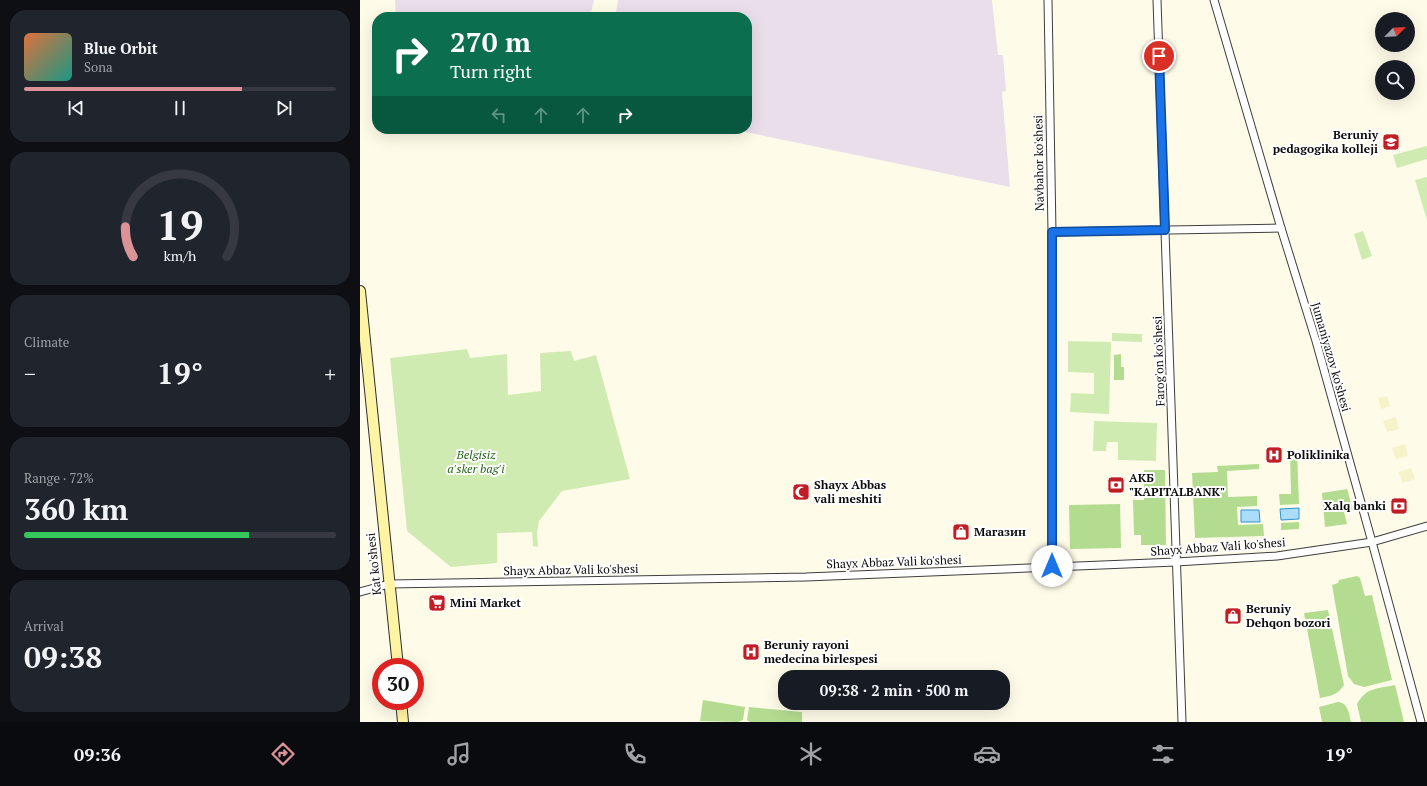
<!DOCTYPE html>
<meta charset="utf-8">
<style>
:root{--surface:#171b24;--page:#20242c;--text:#f1f3f6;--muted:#9ea1a6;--line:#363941;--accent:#db9398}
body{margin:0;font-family:"PT Serif",serif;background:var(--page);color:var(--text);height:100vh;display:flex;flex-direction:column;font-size:15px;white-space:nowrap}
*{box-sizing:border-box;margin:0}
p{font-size:13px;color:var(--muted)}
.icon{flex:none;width:22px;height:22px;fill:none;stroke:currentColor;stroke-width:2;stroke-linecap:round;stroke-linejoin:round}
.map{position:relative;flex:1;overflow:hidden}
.drawer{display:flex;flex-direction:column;gap:10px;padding:10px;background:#0d0f14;width:360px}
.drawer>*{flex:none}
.banner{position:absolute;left:12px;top:12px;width:380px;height:122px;border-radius:16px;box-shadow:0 4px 16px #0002;background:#0b6e4f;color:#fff;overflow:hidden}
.needle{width:26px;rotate:66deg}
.controls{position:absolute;left:1015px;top:12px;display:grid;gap:8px}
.controls a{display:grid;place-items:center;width:40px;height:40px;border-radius:50%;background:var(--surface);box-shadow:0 4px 16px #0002;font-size:20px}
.speed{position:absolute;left:12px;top:658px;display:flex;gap:8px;font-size:20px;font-weight:700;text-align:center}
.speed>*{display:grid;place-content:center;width:52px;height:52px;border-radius:50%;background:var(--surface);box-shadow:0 4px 16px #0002;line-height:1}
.speed .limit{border:6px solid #d22;background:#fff;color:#111}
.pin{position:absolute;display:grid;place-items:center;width:34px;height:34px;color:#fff;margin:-17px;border:2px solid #fff;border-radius:50%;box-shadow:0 1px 4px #0007}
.me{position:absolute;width:44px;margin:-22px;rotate:0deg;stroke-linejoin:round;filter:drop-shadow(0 0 3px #0008)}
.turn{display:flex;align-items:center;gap:14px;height:84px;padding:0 12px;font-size:18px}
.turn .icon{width:52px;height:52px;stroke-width:2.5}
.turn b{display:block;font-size:28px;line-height:34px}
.lanes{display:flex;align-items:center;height:38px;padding:0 12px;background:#0003;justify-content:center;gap:20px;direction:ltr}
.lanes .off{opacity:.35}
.big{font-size:30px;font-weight:700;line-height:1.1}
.drawer .card{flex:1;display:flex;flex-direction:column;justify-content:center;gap:6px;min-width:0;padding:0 14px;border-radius:16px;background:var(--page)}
.drawer .dial{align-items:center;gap:0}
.dial svg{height:104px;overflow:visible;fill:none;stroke:var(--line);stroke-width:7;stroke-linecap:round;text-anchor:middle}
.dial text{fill:var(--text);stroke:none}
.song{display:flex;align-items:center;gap:12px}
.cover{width:48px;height:48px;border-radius:6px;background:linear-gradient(135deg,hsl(20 70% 55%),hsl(170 70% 35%))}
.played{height:4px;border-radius:2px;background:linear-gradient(90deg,var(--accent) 70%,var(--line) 70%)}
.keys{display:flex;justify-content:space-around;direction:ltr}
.heat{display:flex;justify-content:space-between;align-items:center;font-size:22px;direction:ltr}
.charge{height:6px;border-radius:3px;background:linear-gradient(90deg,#34c759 72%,var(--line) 0)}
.trip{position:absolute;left:418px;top:670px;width:232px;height:40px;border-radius:16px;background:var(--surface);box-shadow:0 4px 16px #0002;font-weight:700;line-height:40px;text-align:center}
.menu{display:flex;height:64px;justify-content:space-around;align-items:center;background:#090b0e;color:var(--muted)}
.menu .icon{width:28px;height:28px}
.menu .on{color:var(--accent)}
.menu b{font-size:18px;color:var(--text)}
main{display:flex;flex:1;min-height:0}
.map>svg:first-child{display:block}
.industrial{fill:#eadeeb}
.farmland{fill:#f6f2c9}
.green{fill:#d0ebb2}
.forest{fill:#b3dc90}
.water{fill:#abdcf9;stroke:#2f93d4}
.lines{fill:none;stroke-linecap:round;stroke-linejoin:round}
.street-casing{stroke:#3e3e3e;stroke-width:9}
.secondary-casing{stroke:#2d2d2d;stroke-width:12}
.street{stroke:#fff;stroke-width:7}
.secondary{stroke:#fff4a4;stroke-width:10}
.route-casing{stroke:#114b97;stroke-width:10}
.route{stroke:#1a73e8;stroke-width:7}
.labels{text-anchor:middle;stroke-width:4;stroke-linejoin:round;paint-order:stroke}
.poi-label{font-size:12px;font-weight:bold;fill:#0b0b0b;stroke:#fff;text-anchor:start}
.street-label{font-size:12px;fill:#0b0b0b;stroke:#fff}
.park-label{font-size:12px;font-style:italic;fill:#296519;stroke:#fff}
</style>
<main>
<section class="drawer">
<div class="card">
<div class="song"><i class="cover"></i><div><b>Blue Orbit</b><p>Sona</p></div></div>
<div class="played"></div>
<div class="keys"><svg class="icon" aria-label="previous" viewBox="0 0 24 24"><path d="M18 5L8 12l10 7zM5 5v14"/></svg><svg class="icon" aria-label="pause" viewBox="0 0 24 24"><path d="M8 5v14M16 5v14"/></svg><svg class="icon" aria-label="next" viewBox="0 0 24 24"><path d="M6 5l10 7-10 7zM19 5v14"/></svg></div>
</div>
<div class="card dial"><svg viewBox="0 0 100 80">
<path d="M14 69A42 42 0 1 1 86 69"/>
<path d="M14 69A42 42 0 0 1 8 46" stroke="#db9398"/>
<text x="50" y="56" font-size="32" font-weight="700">19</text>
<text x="50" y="72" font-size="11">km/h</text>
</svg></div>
<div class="card"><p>Climate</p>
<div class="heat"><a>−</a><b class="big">19°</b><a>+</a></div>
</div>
<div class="card"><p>Range · 72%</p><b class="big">360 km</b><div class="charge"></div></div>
<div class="card"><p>Arrival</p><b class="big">09:38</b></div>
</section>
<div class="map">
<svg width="1067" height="722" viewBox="0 0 1067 722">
<rect width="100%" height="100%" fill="#fffbe9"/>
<g class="industrial">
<polygon points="35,0 234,0 230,17 36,17"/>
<polygon points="258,0 632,0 638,55 643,55 646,91 642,92 650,187 371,129 387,129 387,17 255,17"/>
</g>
<g class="farmland">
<polygon points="1027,396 1030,406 1021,409 1018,398"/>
<polygon points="1036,417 1039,429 1027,432 1023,421"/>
<polygon points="1045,444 1048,456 1036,459 1032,448"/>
<polygon points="1051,468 1055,479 1042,483 1039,472"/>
</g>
<g class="green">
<polygon points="1067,146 1067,159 1037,168 1033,155"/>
<polygon points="1067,177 1067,220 1055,180"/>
<polygon points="1003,231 1012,256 1002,260 994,234"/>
<polygon points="752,333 782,334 782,342 752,341"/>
<polygon points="708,341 751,342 749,414 710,412 711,393 734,394 734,373 708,372"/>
<polygon points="107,349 110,358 147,354 148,395 181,391 180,353 211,351 214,361 236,355 270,479 202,491 179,521 177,533 178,547 173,546 172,532 137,533 137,563 91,567 47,531 30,358"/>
<polygon points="734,421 797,423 796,461 758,460 758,442 747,442 746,451 733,451"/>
</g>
<g class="forest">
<polygon points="761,354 761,367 764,367 764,380 754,380 754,355"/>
<polygon points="930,452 937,452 939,504 920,505 919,494 931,494"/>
<polygon points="899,464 899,469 867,471 868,497 897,496 897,506 877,507 878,525 903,524 904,536 835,538 832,473 858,472 857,466"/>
<polygon points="784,470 805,470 806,545 781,545 781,535 774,535 773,500 784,500"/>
<polygon points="987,489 993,510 984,512 987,524 965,527 962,493"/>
<polygon points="760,504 761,548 710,549 709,505"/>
<polygon points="939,522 939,529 921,530 921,523"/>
<polygon points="997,576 1000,578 1005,596 1012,595 1032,680 1004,687 994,684 988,676 972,585 978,583 979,580"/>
<path d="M 968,610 L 984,685 C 978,695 970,696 960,698 L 944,613 Z"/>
<path d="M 1035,685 L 1044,722 L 1001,722 L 997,704 C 1007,687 1016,689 1035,685 Z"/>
<polygon points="343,700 385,707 383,720 378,722 340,721"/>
<path d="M 978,702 C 988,703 989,713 991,722 L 962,722 L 959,707 Z"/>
<polygon points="389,707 442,712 442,722 390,722 387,720"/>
</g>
<g class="water">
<polygon points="939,508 939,519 921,520 920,509"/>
<polygon points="881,510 899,510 900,522 881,522"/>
</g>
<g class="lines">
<g class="street-casing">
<g id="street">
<polyline points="688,0 692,232 692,566"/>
<polyline points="797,0 822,722"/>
<polyline points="854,0 921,228 956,341 1012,542 1061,722"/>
<polyline points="692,232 921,228"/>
<polyline points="0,592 29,584 446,577 816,562 917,556 1012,542 1067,526"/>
</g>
</g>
<g class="secondary-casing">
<g id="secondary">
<polyline points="0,291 38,667"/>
<polyline points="41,701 43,722"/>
</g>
</g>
<use href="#street" class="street"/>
<use href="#secondary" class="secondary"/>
</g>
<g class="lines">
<g class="route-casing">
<polyline id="route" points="692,566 692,232 805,230 799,56"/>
</g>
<use href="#route" class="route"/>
</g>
<defs>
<g id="university-square" transform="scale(0.9)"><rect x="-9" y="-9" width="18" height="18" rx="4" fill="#c11d26" stroke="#fff"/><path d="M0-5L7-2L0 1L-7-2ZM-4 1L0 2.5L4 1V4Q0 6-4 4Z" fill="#fff"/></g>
<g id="hospital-square" transform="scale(0.9)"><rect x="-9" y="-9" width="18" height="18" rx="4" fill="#c11d26" stroke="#fff"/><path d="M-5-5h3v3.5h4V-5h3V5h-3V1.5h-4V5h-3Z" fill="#fff"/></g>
<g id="bank-square" transform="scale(0.9)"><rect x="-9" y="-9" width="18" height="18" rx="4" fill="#c11d26" stroke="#fff"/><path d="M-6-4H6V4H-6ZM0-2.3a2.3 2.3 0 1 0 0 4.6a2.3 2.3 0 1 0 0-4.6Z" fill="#fff"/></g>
<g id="mosque-square" transform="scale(0.9)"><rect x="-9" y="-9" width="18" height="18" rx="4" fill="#c11d26" stroke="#fff"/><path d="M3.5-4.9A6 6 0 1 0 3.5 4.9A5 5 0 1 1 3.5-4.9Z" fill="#fff"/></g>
<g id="shop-square" transform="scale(0.9)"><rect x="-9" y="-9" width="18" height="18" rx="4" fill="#c11d26" stroke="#fff"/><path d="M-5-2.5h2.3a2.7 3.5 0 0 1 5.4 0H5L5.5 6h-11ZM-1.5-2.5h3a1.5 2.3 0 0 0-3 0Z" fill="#fff"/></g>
<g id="supermarket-square" transform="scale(0.9)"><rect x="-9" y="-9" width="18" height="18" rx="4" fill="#c11d26" stroke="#fff"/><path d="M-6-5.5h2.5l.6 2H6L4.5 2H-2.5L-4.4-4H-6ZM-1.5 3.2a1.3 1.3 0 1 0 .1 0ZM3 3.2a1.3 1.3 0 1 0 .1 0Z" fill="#fff"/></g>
</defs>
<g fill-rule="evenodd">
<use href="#university-square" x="1031" y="142"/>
<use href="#hospital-square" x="914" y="455"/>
<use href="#bank-square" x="756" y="485"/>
<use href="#mosque-square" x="441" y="492"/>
<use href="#bank-square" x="1039" y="506"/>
<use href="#shop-square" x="601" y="532"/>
<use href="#supermarket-square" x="77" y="603"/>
<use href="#shop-square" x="873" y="616"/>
<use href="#hospital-square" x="391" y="652"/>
</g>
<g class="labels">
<g class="poi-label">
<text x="1018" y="139" text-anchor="end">Beruniy<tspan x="1018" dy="14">pedagogika kolleji</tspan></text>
<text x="927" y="459">Poliklinika</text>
<text x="769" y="482">АКБ<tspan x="769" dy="14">"KAPITALBANK"</tspan></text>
<text x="454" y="489">Shayx Abbas<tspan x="454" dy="14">vali meshiti</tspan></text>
<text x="1026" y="510" text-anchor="end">Xalq banki</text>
<text x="614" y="536">Магазин</text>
<text x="90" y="607">Mini Market</text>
<text x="886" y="613">Beruniy<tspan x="886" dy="14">Dehqon bozori</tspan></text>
<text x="404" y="649">Beruniy rayoni<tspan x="404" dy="14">medecina birlespesi</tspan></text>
</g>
<g class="street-label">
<text transform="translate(679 163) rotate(-91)" y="4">Navbahor ko'shesi</text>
<text transform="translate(971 357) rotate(74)" y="4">Jumaniyazov ko'shesi</text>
<text transform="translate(799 361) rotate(-92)" y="4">Farog'on ko'shesi</text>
<text transform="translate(858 547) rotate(-4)" y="4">Shayx Abbaz Vali ko'shesi</text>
<text transform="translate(534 562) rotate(-2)" y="4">Shayx Abbaz Vali ko'shesi</text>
<text transform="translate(14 564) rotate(-96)" y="4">Kat ko'shesi</text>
<text transform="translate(211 570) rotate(-1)" y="4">Shayx Abbaz Vali ko'shesi</text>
</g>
<g class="park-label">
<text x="116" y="459">Belgisiz<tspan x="116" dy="14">a'sker bag'i</tspan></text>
</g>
</g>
</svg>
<div class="controls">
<a><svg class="needle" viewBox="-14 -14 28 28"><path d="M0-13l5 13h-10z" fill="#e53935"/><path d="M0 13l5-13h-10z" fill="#9ea1a6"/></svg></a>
<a><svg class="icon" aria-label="search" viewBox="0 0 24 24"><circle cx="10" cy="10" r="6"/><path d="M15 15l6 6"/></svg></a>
</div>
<div class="speed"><div class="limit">30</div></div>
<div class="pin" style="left:799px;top:56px;background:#d93025"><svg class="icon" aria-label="arrive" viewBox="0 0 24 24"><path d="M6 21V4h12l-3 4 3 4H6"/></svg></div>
<svg class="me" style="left:692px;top:566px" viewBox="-20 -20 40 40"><circle r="19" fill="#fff"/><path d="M0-13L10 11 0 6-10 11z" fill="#1a73e8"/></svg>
<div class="trip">09:38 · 2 min · 500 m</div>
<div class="banner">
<div class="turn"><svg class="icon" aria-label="right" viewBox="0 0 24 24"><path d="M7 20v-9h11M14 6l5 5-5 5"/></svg><div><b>270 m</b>Turn right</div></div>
<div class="lanes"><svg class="icon off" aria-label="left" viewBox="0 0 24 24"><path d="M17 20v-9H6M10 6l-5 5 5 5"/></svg><svg class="icon off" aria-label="ahead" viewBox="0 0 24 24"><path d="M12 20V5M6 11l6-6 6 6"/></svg><svg class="icon off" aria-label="ahead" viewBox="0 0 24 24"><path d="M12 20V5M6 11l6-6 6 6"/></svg><svg class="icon" aria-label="right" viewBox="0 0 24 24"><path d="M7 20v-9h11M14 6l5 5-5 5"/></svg></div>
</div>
</div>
</main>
<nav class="menu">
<b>09:36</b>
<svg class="icon on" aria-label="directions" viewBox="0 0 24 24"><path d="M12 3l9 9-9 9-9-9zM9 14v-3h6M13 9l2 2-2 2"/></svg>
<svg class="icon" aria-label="music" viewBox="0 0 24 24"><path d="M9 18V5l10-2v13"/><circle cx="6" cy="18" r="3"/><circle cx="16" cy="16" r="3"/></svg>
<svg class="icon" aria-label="phone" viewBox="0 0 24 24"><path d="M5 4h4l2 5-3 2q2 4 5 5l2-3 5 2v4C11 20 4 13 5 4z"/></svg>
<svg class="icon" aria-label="climate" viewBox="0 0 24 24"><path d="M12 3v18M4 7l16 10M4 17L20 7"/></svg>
<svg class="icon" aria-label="car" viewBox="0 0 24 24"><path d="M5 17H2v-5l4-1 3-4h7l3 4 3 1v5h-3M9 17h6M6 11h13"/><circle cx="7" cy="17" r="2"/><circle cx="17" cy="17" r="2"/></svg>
<svg class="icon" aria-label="filters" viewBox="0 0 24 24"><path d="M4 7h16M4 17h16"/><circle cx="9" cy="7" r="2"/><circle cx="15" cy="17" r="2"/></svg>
<b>19°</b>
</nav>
